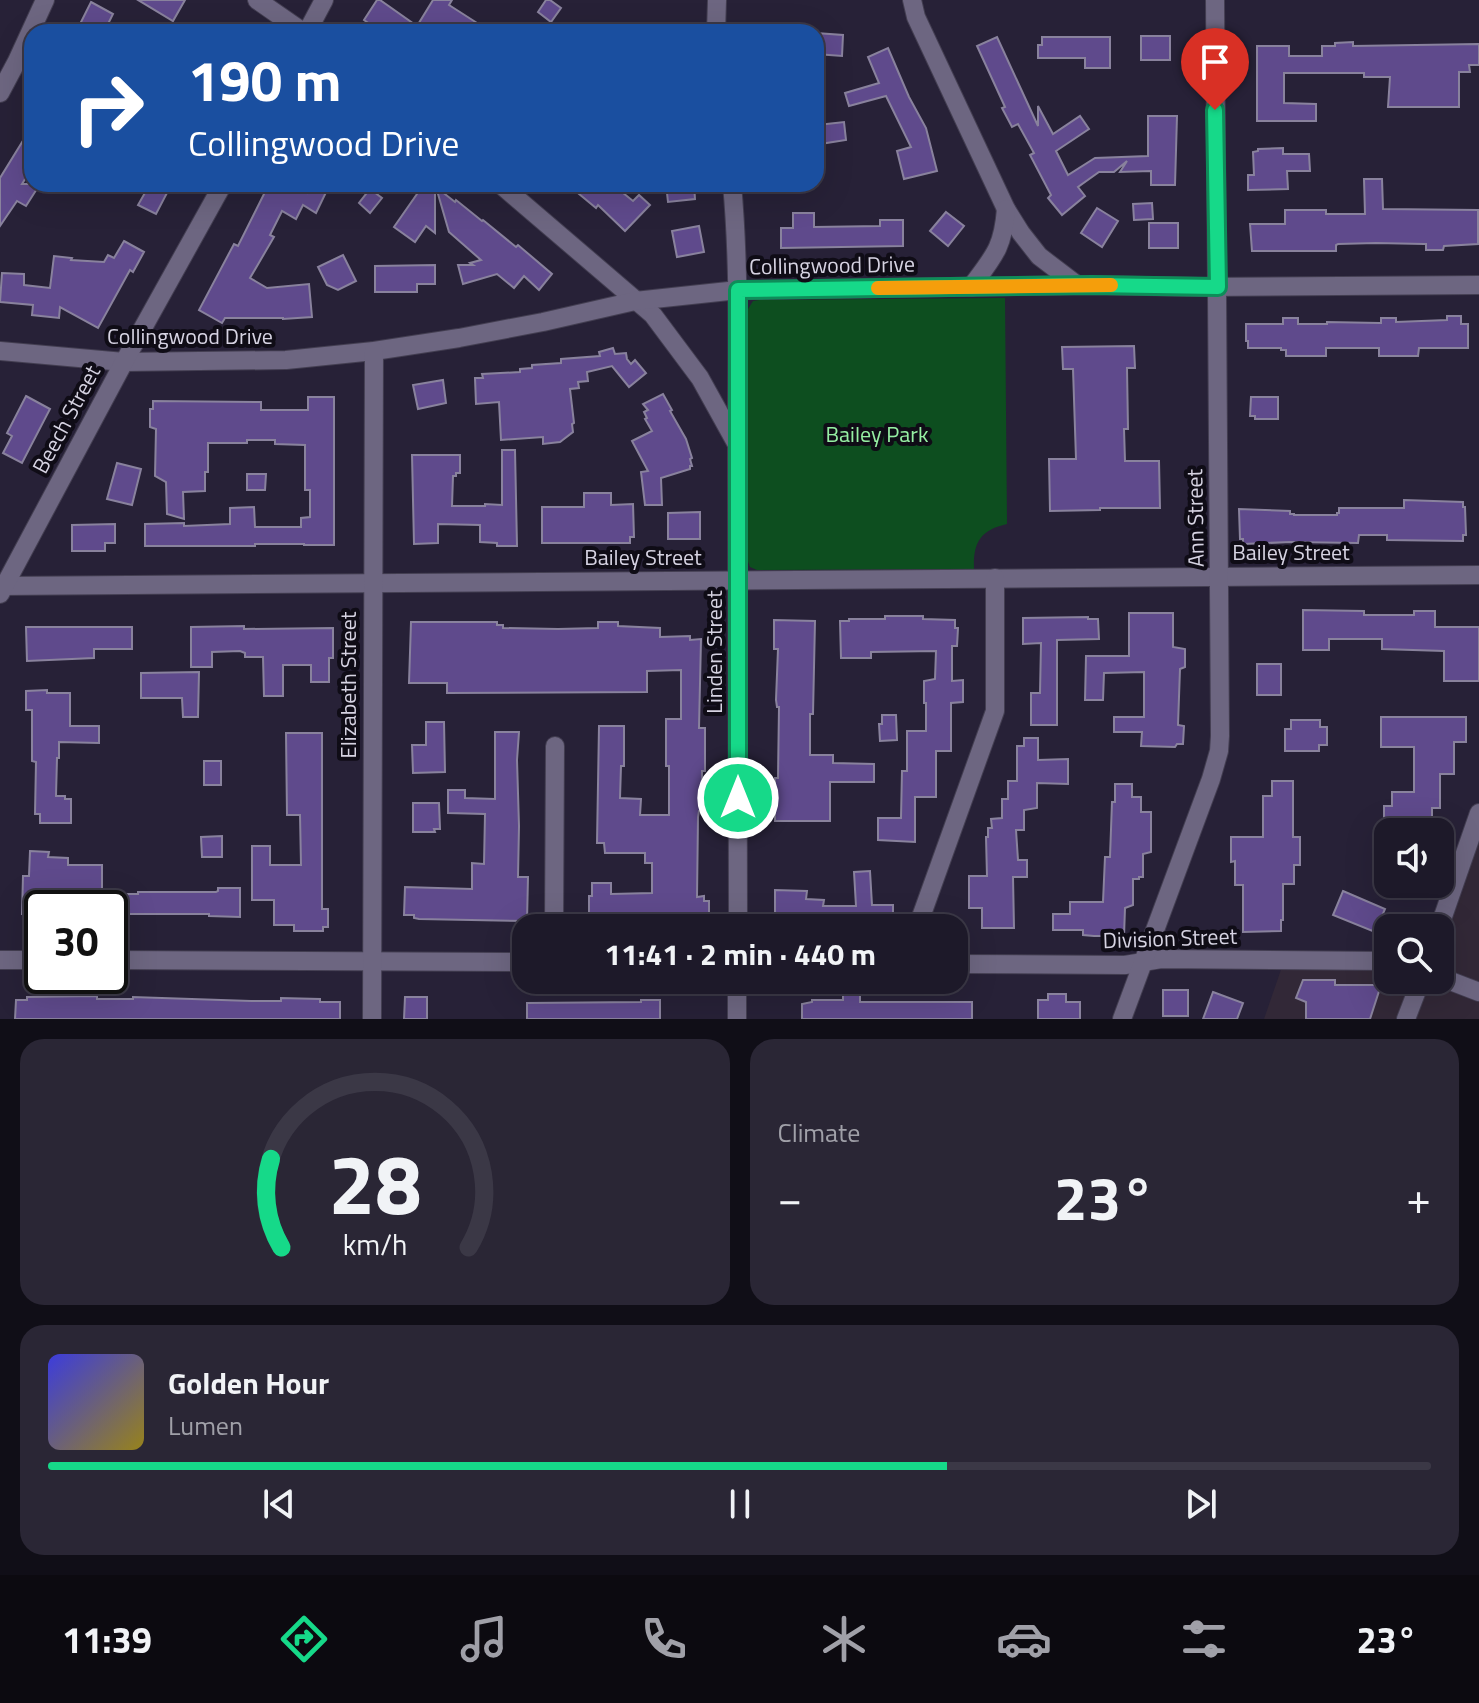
<!DOCTYPE html>
<meta charset="utf-8">
<style>
:root{--surface:#1d1929;--page:#2a2635;--text:#f1f3f6;--muted:#a0a0a8;--line:#3b3846;--accent:#16d989}
body{margin:0;font-family:"Titillium Web",sans-serif;background:var(--page);color:var(--text);height:100vh;display:flex;flex-direction:column;font-size:30px;white-space:nowrap}
*{box-sizing:border-box;margin:0}
p{font-size:26px;color:var(--muted)}
.icon{flex:none;width:44px;height:44px;fill:none;stroke:currentColor;stroke-width:2;stroke-linecap:round;stroke-linejoin:round}
.map{position:relative;height:1019px;overflow:hidden}
.drawer{display:flex;flex-direction:column;gap:20px;padding:20px;background:#100e17;flex:1}
.drawer>*{flex:none}
.guide{position:absolute;left:24px;top:24px;width:800px;height:168px;border-radius:24px;box-shadow:0 8px 32px #0002,0 0 0 2px var(--line);background:#1a4fa0;color:#fff;overflow:hidden}
.buttons{position:absolute;left:1374px;top:818px;display:grid;gap:16px}
.buttons a{display:grid;place-items:center;width:80px;height:80px;border-radius:16px;background:var(--surface);box-shadow:0 8px 32px #0002,0 0 0 2px var(--line);font-size:40px}
.speed{position:absolute;left:24px;top:890px;display:flex;gap:16px;font-size:40px;font-weight:700;text-align:center}
.speed>*{display:grid;place-content:center;width:104px;height:104px;border-radius:50%;background:var(--surface);box-shadow:0 8px 32px #0002,0 0 0 2px var(--line);line-height:1}
.speed .limit{border:4px solid #111;border-radius:12px;background:#fff;color:#111}
.pin{position:absolute;display:grid;place-items:center;width:68px;height:68px;color:#fff;margin:-82px -34px;border-radius:50% 50% 50% 0;rotate:-45deg;box-shadow:0 0 8px #0007}
.pin .icon{rotate:45deg}
.me{position:absolute;width:88px;margin:-44px;rotate:0deg;stroke-linejoin:round;filter:drop-shadow(0 0 6px #0008)}
.turn{display:flex;align-items:center;gap:28px;height:168px;padding:0 32px;font-size:36px}
.turn .icon{width:104px;height:104px;stroke-width:2.5}
.turn b{display:block;font-size:56px;line-height:68px}
.big{font-size:60px;font-weight:700;line-height:1.1}
.drawer .tile{flex:1;display:flex;flex-direction:column;justify-content:center;gap:12px;min-width:0;padding:0 28px;border-radius:24px;background:var(--page)}
.drawer .dial{align-items:center;gap:0}
.dial svg{height:208px;overflow:visible;fill:none;stroke:var(--line);stroke-width:7;stroke-linecap:round;text-anchor:middle}
.dial text{fill:var(--text);stroke:none}
.song{display:flex;align-items:center;gap:24px}
.cover{width:96px;height:96px;border-radius:12px;background:linear-gradient(135deg,hsl(240 70% 55%),hsl(50 70% 35%))}
.played{height:8px;border-radius:4px;background:linear-gradient(90deg,var(--accent) 65%,var(--line) 65%)}
.keys{display:flex;justify-content:space-around;direction:ltr}
.heat{display:flex;justify-content:space-between;align-items:center;font-size:44px;direction:ltr}
.drawer .tiles{flex:1;display:grid;gap:20px;grid-template-columns:1fr 1fr}
.tile:last-child{grid-column:span 2}
.trip{position:absolute;left:512px;top:914px;width:456px;height:80px;border-radius:24px;background:var(--surface);box-shadow:0 8px 32px #0002,0 0 0 2px var(--line);font-weight:700;line-height:80px;text-align:center}
.tabs{display:flex;height:128px;justify-content:space-around;align-items:center;background:#0c0a10;color:var(--muted)}
.tabs .icon{width:56px;height:56px}
.tabs .on{color:var(--accent)}
.tabs b{font-size:36px;color:var(--text)}
.map>svg:first-child{display:block}
.commercial{fill:#322837}
.green{fill:#0d4e1f}
.building{fill:#5f4a8c;stroke:#89829d;stroke-width:2}
.lines{fill:none;stroke-linecap:round;stroke-linejoin:round}
.minor-casing{stroke:#433e51;stroke-width:20}
.minor{stroke:#6d6681;stroke-width:18}
.route-casing{stroke:#0e8d59;stroke-width:20}
.route{stroke:#16d989;stroke-width:14}
.slow{stroke:#f59e0b;stroke-width:14}
.labels{text-anchor:middle;stroke-width:8;stroke-linejoin:round;paint-order:stroke}
.street-label{font-size:22px;fill:#d6d3e2;stroke:#0f0c16}
.park-label{font-size:22px;fill:#96efa3;stroke:#0f0c16}
</style>
<div class="map">
<svg width="1479" height="1019" viewBox="0 0 1479 1019">
<rect width="100%" height="100%" fill="#272137"/>
<polygon class="commercial" points="1479,820 1479,1019 1264,1019 1284,961 1388,962 1388,980 1440,980 1440,932"/>
<path class="green" d="M 1005,298 L 1007,524 C 980,530 973,543 974,569 L 757,570 L 750,567 L 747,559 L 748,309 L 753,301 L 759,300 Z"/>
<g class="building">
<polygon points="138,0 185,0 173,21"/>
<polygon points="377,0 380,0 417,26 433,0 452,0 449,5 491,32 381,32 364,20"/>
<polygon points="546,0 550,0 561,8 551,22 538,12"/>
<polygon points="91,2 113,14 104,32 86,32 78,28"/>
<polygon points="816,33 843,35 842,56 816,54"/>
<rect x="1141" y="36" width="29" height="24"/>
<polygon points="997,37 1038,126 1038,106 1053,134 1080,116 1089,129 1056,151 1068,175 1095,158 1148,156 1148,116 1177,116 1175,185 1151,185 1151,171 1120,172 1127,161 1114,172 1099,172 1078,187 1085,196 1062,215 1048,198 1051,195 1030,155 1034,153 1018,124 1012,127 1002,108 1005,107 977,46"/>
<polygon points="1042,37 1110,37 1110,68 1085,68 1085,58 1038,58 1038,45 1042,45"/>
<polygon points="1353,42 1353,46 1479,44 1479,65 1469,65 1470,72 1459,72 1459,107 1388,107 1390,77 1364,77 1364,73 1284,73 1284,103 1316,104 1316,121 1257,121 1257,46 1289,46 1289,56 1322,56 1322,46 1335,46 1335,43"/>
<polygon points="888,48 909,97 926,128 937,171 904,179 897,151 911,147 886,96 849,106 845,93 879,83 868,57"/>
<polygon points="844,122 846,140 820,144 818,125"/>
<polygon points="32,126 32,168 22,184 40,184 26,206 17,201 0,226 0,178"/>
<polygon points="1283,148 1283,154 1309,154 1310,171 1287,171 1288,189 1248,190 1248,175 1254,175 1253,152 1258,151 1258,149"/>
<polygon points="1364,179 1382,179 1383,209 1478,210 1478,244 1444,246 1443,250 1426,250 1426,244 1424,244 1376,243 1338,244 1336,245 1336,251 1252,251 1250,224 1285,224 1285,210 1326,210 1326,214 1365,214"/>
<polygon points="150,184 154,184 168,191 156,214 138,205"/>
<polygon points="269,184 290,184 307,193 312,184 330,184 316,213 303,205 296,219 282,211 270,235 274,237 250,278 267,288 309,284 312,317 283,319 283,318 225,318 222,323 199,310 234,244 238,246"/>
<polygon points="424,184 435,184 435,233 426,226 415,242 394,227"/>
<polygon points="567,184 612,184 633,201 639,195 650,205 625,231 598,205 596,208"/>
<polygon points="666,184 694,184 695,199 668,202"/>
<polygon points="436,187 455,202 456,200 482,221 483,220 516,247 518,245 552,274 539,290 524,276 514,288 497,274 463,284 458,265 473,265 470,263 481,260 449,232"/>
<polygon points="370,189 382,198 370,213 359,203"/>
<polygon points="1152,203 1153,219 1134,220 1133,204"/>
<polygon points="1097,208 1118,221 1102,247 1081,233"/>
<polygon points="946,212 964,226 948,246 930,231"/>
<polygon points="793,213 814,213 814,227 880,226 880,220 903,220 903,246 781,248 781,228 793,228"/>
<rect x="1149" y="223" width="29" height="25"/>
<polygon points="699,226 704,252 677,257 672,231"/>
<polygon points="124,241 144,252 133,272 130,270 98,328 60,307 59,318 32,315 33,305 0,302 2,273 24,274 24,285 50,288 54,256 72,258 71,260 104,262 108,255 114,258"/>
<polygon points="343,255 356,281 338,290 327,285 318,267"/>
<polygon points="435,265 435,284 417,284 417,292 375,292 375,266"/>
<polygon points="1447,316 1461,316 1461,324 1468,324 1468,348 1419,348 1418,356 1379,356 1379,348 1326,348 1326,356 1286,356 1286,350 1281,350 1281,348 1248,348 1248,341 1246,341 1246,324 1283,324 1283,318 1298,318 1298,324 1327,324 1327,322 1380,323 1381,323 1381,318 1396,318 1396,322 1447,320"/>
<polygon points="1134,346 1135,368 1127,368 1128,429 1124,429 1125,461 1159,461 1160,508 1100,508 1100,510 1050,511 1049,459 1076,459 1073,369 1063,369 1062,347"/>
<polygon points="613,348 615,354 626,353 627,359 631,364 635,360 646,373 629,387 612,366 587,372 588,381 578,382 579,388 570,389 574,423 572,424 573,432 560,442 543,444 543,437 501,440 499,402 476,404 475,378 483,378 482,374 520,372 520,369 532,368 532,365 561,363 561,359 600,356 599,352"/>
<polygon points="443,380 446,403 418,409 413,385"/>
<polygon points="663,394 672,410 670,411 686,439 692,458 690,459 692,466 690,466 690,469 661,478 662,505 645,505 641,472 648,471 632,441 652,431 645,419 647,418 644,412 648,410 643,404"/>
<polygon points="26,396 50,409 22,463 3,453 12,436 7,433"/>
<polygon points="308,397 334,397 334,545 304,545 304,544 255,544 255,546 145,546 145,524 184,523 184,526 230,524 230,508 254,507 255,527 301,527 301,518 310,517 310,490 305,490 305,445 275,444 275,440 247,440 247,443 208,443 208,472 205,472 205,491 183,492 184,519 167,514 166,482 155,476 156,429 150,427 150,409 153,409 153,401 261,402 261,410 308,410"/>
<polygon points="1251,397 1278,397 1278,419 1255,419 1255,416 1250,416"/>
<polygon points="502,450 515,450 517,546 497,546 497,543 480,542 480,525 438,524 438,543 414,544 412,455 460,455 460,473 456,473 456,476 453,476 452,506 485,506 485,504 502,505"/>
<polygon points="117,463 141,469 132,505 107,499"/>
<polygon points="247,474 266,474 265,490 247,490"/>
<polygon points="584,493 611,493 611,505 633,504 634,537 630,537 630,543 542,543 542,507 584,507"/>
<polygon points="1404,500 1463,502 1463,507 1465,507 1466,535 1463,535 1463,541 1387,540 1387,535 1359,535 1358,543 1291,542 1243,544 1243,539 1240,539 1239,509 1290,511 1290,514 1294,514 1294,515 1337,515 1337,513 1339,513 1339,508 1404,508"/>
<polygon points="700,512 700,539 668,539 668,513"/>
<polygon points="115,524 115,543 105,543 105,551 72,551 72,525"/>
<polygon points="1303,610 1364,611 1364,615 1414,615 1414,611 1435,611 1435,627 1479,627 1479,681 1444,681 1444,651 1382,649 1382,639 1329,639 1329,650 1303,650"/>
<polygon points="1129,613 1173,613 1173,647 1185,649 1185,667 1180,669 1178,725 1184,726 1183,744 1177,744 1175,747 1141,746 1142,732 1114,732 1114,717 1144,717 1144,672 1104,673 1103,700 1085,700 1086,656 1129,656"/>
<polygon points="885,616 923,616 923,619 955,620 955,628 958,628 957,646 952,646 952,681 963,680 963,702 951,703 951,751 936,751 936,797 915,797 915,842 878,840 878,818 901,818 902,771 907,771 907,731 926,731 926,703 924,703 924,681 935,679 936,651 871,652 871,658 841,658 840,621 849,621 849,619 885,619"/>
<polygon points="1088,617 1088,619 1098,619 1099,639 1057,640 1057,725 1031,725 1031,693 1040,693 1041,643 1023,644 1023,618"/>
<polygon points="774,620 815,621 813,714 810,714 810,755 833,755 833,763 874,764 874,782 830,782 830,821 775,821 775,778 778,778 779,707 777,707 776,700 778,649 774,649"/>
<polygon points="411,622 497,622 497,625 503,625 503,628 558,629 598,628 598,622 618,622 618,626 660,628 660,637 690,636 690,640 701,639 699,728 705,728 705,771 702,771 702,811 699,811 698,817 697,897 704,896 704,901 709,901 709,920 589,921 589,896 592,896 592,883 611,883 611,894 652,893 652,863 645,863 645,853 605,853 604,843 597,843 599,726 624,726 624,766 621,766 620,798 641,799 640,815 669,815 669,766 666,766 666,719 681,719 681,670 647,671 647,692 447,693 447,683 409,683"/>
<polygon points="244,626 244,629 333,628 333,658 329,658 329,682 311,682 311,665 283,665 283,696 264,696 263,657 245,657 245,653 240,651 212,652 212,667 191,667 191,627"/>
<polygon points="26,627 132,627 132,649 94,649 94,658 27,661"/>
<rect x="1257" y="664" width="24" height="31"/>
<polygon points="199,672 198,717 183,717 182,698 141,698 141,673"/>
<polygon points="47,690 47,693 70,693 70,726 99,726 99,743 59,742 59,758 57,758 56,796 65,796 65,799 71,799 71,823 40,823 40,814 35,814 36,762 32,761 32,710 26,710 26,691"/>
<polygon points="882,715 896,715 897,740 880,741 879,724 882,724"/>
<polygon points="1381,717 1466,717 1466,742 1454,742 1454,774 1440,774 1440,808 1432,808 1432,823 1427,823 1427,832 1384,832 1384,806 1392,806 1392,792 1414,792 1414,747 1381,747"/>
<polygon points="1291,720 1320,720 1320,727 1327,727 1327,745 1319,745 1319,751 1285,751 1285,729 1291,729"/>
<polygon points="426,722 444,722 445,772 413,773 412,745 426,745"/>
<polygon points="495,732 519,732 517,760 519,826 518,877 528,877 527,921 419,919 414,918 414,915 404,915 405,887 472,889 472,863 484,864 485,814 448,813 448,790 465,790 465,798 495,799"/>
<polygon points="286,733 322,733 322,909 328,909 328,927 323,927 323,931 294,931 294,925 274,925 274,900 252,900 252,846 270,846 270,865 301,865 300,815 287,815"/>
<polygon points="1024,738 1038,738 1038,760 1068,759 1068,784 1037,783 1037,808 1024,810 1024,830 1016,830 1018,860 1027,860 1027,877 1013,877 1014,928 982,928 982,908 969,908 969,876 987,876 986,837 988,837 988,828 992,828 991,819 1002,818 1002,799 1008,799 1008,781 1017,781 1017,746 1024,746"/>
<rect x="204" y="761" width="17" height="24"/>
<polygon points="1272,781 1293,781 1293,837 1300,837 1300,865 1294,865 1294,884 1283,884 1283,920 1281,920 1281,931 1243,932 1243,885 1235,885 1235,861 1231,862 1231,837 1263,837 1263,796 1272,796"/>
<polygon points="1115,784 1132,784 1132,797 1141,797 1141,812 1151,812 1151,852 1143,854 1143,877 1139,877 1139,879 1133,879 1133,905 1125,908 1124,936 1094,936 1083,935 1083,930 1053,930 1053,914 1070,914 1070,902 1103,902 1105,857 1110,857 1112,802 1115,802"/>
<polygon points="413,803 439,803 440,829 434,829 435,832 413,832"/>
<polygon points="222,836 222,857 202,857 201,837"/>
<polygon points="30,851 49,852 48,857 68,858 68,865 102,865 102,894 138,894 138,892 216,892 218,891 218,888 240,888 240,917 209,916 209,914 110,914 110,908 42,908 42,919 26,919 26,914 22,914 23,876 29,876"/>
<polygon points="870,871 872,905 893,905 893,924 821,925 821,927 775,925 775,890 807,891 806,899 824,900 823,906 856,906 854,872"/>
<polygon points="1343,891 1385,909 1375,932 1333,915"/>
<polygon points="1303,980 1335,980 1335,985 1381,985 1370,1019 1306,1019 1306,1002 1296,998"/>
<rect x="1163" y="990" width="25" height="26"/>
<polygon points="1213,992 1243,1003 1237,1019 1203,1019"/>
<polygon points="843,994 860,994 860,1002 972,1002 972,1019 802,1019 802,1004 812,1002 812,1000 843,1000"/>
<polygon points="1048,994 1066,994 1066,1002 1080,1002 1080,1019 1038,1019 1038,1000 1048,1000"/>
<polygon points="97,996 97,999 133,999 133,997 251,1001 281,1001 281,998 320,999 320,1002 340,1002 340,1019 15,1019 16,1000 27,1000 27,997"/>
<polygon points="405,997 427,997 427,1019 404,1019"/>
<polygon points="641,1000 660,1000 660,1019 527,1019 527,1003 641,1002"/>
</g>
<g class="lines">
<g class="minor-casing">
<g id="minor">
<polyline points="257,0 303,32"/>
<polyline points="912,0 916,17 1006,209 1021,233 1039,256 1077,285"/>
<polyline points="307,32 324,0"/>
<polyline points="716,32 717,0"/>
<polyline points="0,93 17,61 45,0"/>
<polyline points="500,184 653,315 700,378 736,443"/>
<path d="M 732,184 C 740,271 737,357 737,444 C 737,605 738,767 738,928"/>
<path d="M 971,287 C 994,256 1003,248 1006,209"/>
<polyline points="0,351 124,362 286,360 374,351 459,338 543,322 635,301 738,290 1092,285 1200,287 1479,285"/>
<polyline points="0,586 1479,575"/>
<polyline points="0,594 124,362 223,184"/>
<polyline points="554,928 555,746"/>
<polyline points="917,928 995,711 995,578"/>
<polyline points="1439,928 1479,813"/>
<polyline points="0,960 42,960"/>
<polyline points="110,960 526,962"/>
<polyline points="954,964 1125,965 1161,959 1388,961"/>
<polyline points="1440,977 1479,992"/>
<polyline points="372,1019 374,351"/>
<polyline points="737,1019 737,980"/>
<polyline points="1122,1019 1211,779 1219,751 1220,736 1215,0"/>
<polyline points="1406,1019 1421,980"/>
</g>
</g>
<use href="#minor" class="minor"/>
</g>
<g class="lines">
<g class="route-casing">
<polyline id="route" points="738,798 738,290 1092,285 1218,287 1215,110"/>
</g>
<use href="#route" class="route"/>
<polyline class="slow" points="878,288 1111,285"/>
</g>
<g class="labels">
<g class="street-label">
<text transform="translate(832 265) rotate(-1)" y="8">Collingwood Drive</text>
<text x="190" y="344">Collingwood Drive</text>
<text transform="translate(66 419) rotate(-62)" y="8">Beech Street</text>
<text transform="translate(1195 518) rotate(-91)" y="8">Ann Street</text>
<text x="1291" y="560">Bailey Street</text>
<text x="643" y="565">Bailey Street</text>
<text transform="translate(714 652) rotate(-90)" y="8">Linden Street</text>
<text transform="translate(348 685) rotate(-90)" y="8">Elizabeth Street</text>
<text transform="translate(1170 938) rotate(-2)" y="8">Division Street</text>
</g>
<g class="park-label">
<text x="877" y="442">Bailey Park</text>
</g>
</g>
</svg>
<div class="buttons">
<a><svg class="icon" aria-label="sound" viewBox="0 0 24 24"><path d="M4 9h4l5-4v14l-5-4H4zM17 9q2 3 0 6"/></svg></a>
<a><svg class="icon" aria-label="search" viewBox="0 0 24 24"><circle cx="10" cy="10" r="6"/><path d="M15 15l6 6"/></svg></a>
</div>
<div class="speed"><div class="limit">30</div></div>
<div class="pin" style="left:1215px;top:110px;background:#d93025"><svg class="icon" aria-label="arrive" viewBox="0 0 24 24"><path d="M6 21V4h12l-3 4 3 4H6"/></svg></div>
<svg class="me" style="left:738px;top:798px" viewBox="-20 -20 40 40"><circle r="17" fill="#16d989" stroke="#fff" stroke-width="3"/><path d="M0-11L8 9 0 5-8 9z" fill="#fff"/></svg>
<div class="trip">11:41 · 2 min · 440 m</div>
<div class="guide">
<div class="turn"><svg class="icon" aria-label="right" viewBox="0 0 24 24"><path d="M7 20v-9h11M14 6l5 5-5 5"/></svg><div><b>190 m</b>Collingwood Drive</div></div>
</div>
</div>
<section class="drawer">
<div class="tiles">
<div class="tile dial"><svg viewBox="0 0 100 80">
<path d="M14 69A42 42 0 1 1 86 69"/>
<path d="M14 69A42 42 0 0 1 10 35" stroke="#16d989"/>
<text x="50" y="56" font-size="32" font-weight="700">28</text>
<text x="50" y="72" font-size="11">km/h</text>
</svg></div>
<div class="tile"><p>Climate</p>
<div class="heat"><a>−</a><b class="big">23°</b><a>+</a></div>
</div>
<div class="tile">
<div class="song"><i class="cover"></i><div><b>Golden Hour</b><p>Lumen</p></div></div>
<div class="played"></div>
<div class="keys"><svg class="icon" aria-label="previous" viewBox="0 0 24 24"><path d="M18 5L8 12l10 7zM5 5v14"/></svg><svg class="icon" aria-label="pause" viewBox="0 0 24 24"><path d="M8 5v14M16 5v14"/></svg><svg class="icon" aria-label="next" viewBox="0 0 24 24"><path d="M6 5l10 7-10 7zM19 5v14"/></svg></div>
</div>
</div>
</section>
<nav class="tabs">
<b>11:39</b>
<svg class="icon on" aria-label="directions" viewBox="0 0 24 24"><path d="M12 3l9 9-9 9-9-9zM9 14v-3h6M13 9l2 2-2 2"/></svg>
<svg class="icon" aria-label="music" viewBox="0 0 24 24"><path d="M9 18V5l10-2v13"/><circle cx="6" cy="18" r="3"/><circle cx="16" cy="16" r="3"/></svg>
<svg class="icon" aria-label="phone" viewBox="0 0 24 24"><path d="M5 4h4l2 5-3 2q2 4 5 5l2-3 5 2v4C11 20 4 13 5 4z"/></svg>
<svg class="icon" aria-label="climate" viewBox="0 0 24 24"><path d="M12 3v18M4 7l16 10M4 17L20 7"/></svg>
<svg class="icon" aria-label="car" viewBox="0 0 24 24"><path d="M5 17H2v-5l4-1 3-4h7l3 4 3 1v5h-3M9 17h6M6 11h13"/><circle cx="7" cy="17" r="2"/><circle cx="17" cy="17" r="2"/></svg>
<svg class="icon" aria-label="filters" viewBox="0 0 24 24"><path d="M4 7h16M4 17h16"/><circle cx="9" cy="7" r="2"/><circle cx="15" cy="17" r="2"/></svg>
<b>23°</b>
</nav>
